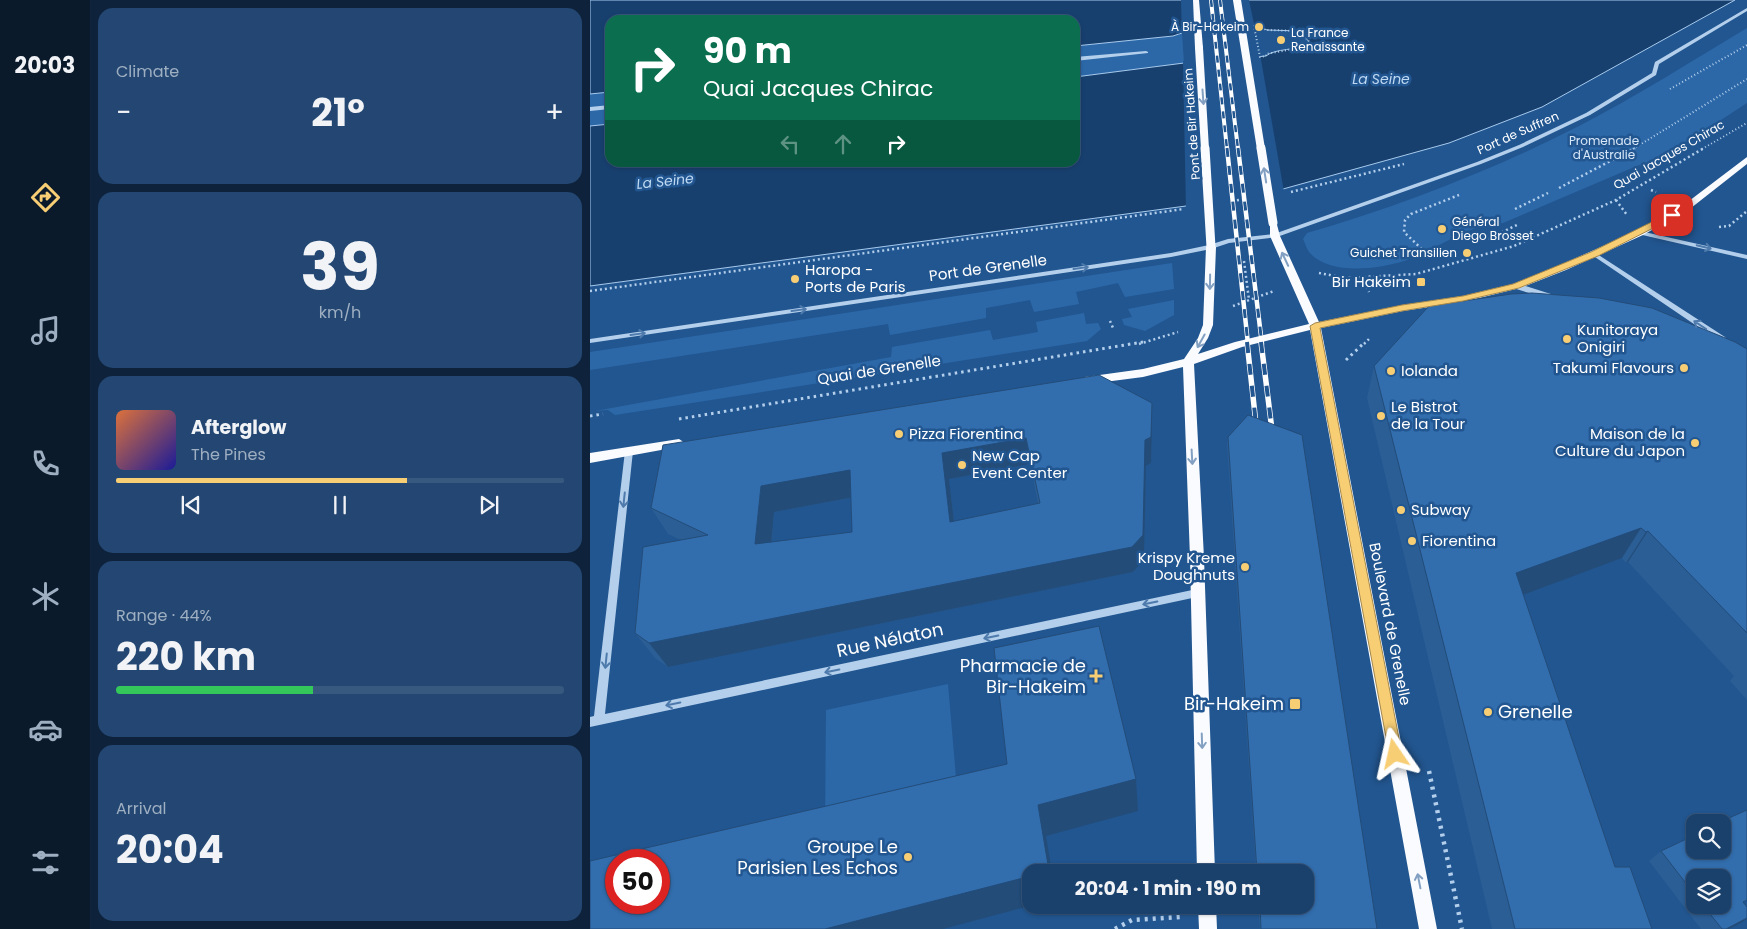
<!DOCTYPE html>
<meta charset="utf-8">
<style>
:root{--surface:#1a406c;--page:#234772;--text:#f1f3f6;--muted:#9fafc2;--line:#38597f;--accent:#f8ce75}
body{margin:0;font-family:Poppins,sans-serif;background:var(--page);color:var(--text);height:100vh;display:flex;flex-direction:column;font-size:19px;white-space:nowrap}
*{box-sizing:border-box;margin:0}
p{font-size:16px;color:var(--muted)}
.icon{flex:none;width:28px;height:28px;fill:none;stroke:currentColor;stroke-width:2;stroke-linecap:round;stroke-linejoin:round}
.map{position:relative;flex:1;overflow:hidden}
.panel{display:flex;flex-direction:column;gap:8px;padding:8px;background:#0e233b;width:500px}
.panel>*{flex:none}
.guide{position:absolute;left:15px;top:15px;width:475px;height:152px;border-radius:15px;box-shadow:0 1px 4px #0004,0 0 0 1px var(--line);background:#0b6e4f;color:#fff;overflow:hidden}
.buttons{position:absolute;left:1096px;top:814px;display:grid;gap:10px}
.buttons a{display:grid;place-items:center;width:45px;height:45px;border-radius:10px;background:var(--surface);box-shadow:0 1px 4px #0004,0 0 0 1px var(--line);font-size:25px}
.speed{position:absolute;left:15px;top:849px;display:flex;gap:10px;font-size:25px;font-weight:700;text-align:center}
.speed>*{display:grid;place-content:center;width:65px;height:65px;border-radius:50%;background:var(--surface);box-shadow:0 1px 4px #0004,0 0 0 1px var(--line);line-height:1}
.speed .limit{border:8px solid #d22;background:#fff;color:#111}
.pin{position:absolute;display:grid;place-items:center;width:42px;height:42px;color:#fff;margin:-21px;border-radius:10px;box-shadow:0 2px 8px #0006}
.me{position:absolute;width:55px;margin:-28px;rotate:349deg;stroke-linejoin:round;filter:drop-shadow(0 0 4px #0008)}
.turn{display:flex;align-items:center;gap:18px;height:105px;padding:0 15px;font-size:22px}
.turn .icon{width:65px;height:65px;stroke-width:2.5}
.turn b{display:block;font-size:35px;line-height:42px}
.lanes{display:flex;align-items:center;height:48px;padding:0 15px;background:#0003;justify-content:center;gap:25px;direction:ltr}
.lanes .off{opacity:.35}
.big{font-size:38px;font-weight:700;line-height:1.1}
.panel .tile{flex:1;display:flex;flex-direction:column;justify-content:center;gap:8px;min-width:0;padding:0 18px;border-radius:15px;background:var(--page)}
.panel .dial{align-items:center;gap:0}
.dial b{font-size:65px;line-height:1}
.song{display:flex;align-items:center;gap:15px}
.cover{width:60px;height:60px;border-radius:8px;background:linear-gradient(135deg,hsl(20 70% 55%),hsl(240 70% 35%))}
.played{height:5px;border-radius:2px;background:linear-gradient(90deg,var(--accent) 65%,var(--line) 65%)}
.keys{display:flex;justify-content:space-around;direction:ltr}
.heat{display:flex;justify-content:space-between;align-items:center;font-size:28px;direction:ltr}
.charge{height:8px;border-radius:4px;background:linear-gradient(90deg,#34c759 44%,var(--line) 0)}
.trip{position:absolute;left:432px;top:864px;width:292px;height:50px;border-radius:15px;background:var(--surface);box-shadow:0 1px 4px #0004,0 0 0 1px var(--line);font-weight:700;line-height:50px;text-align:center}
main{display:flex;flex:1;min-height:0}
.menu{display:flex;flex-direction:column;width:90px;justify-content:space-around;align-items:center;background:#0a1a2b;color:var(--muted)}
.menu .icon{width:35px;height:35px}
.menu .on{color:var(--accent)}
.menu b{font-size:22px;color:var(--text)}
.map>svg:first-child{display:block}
.green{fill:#2c68a8}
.water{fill:#18406f;stroke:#a7caed}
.pier{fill:#225690}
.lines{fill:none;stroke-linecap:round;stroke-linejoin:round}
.path-far3{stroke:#b3cfec;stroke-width:2;stroke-dasharray:1 2.5;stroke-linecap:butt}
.path-far2{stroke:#b3cfec;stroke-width:2.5;stroke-dasharray:2 3;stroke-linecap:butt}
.path-far1{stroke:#b3cfec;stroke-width:3;stroke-dasharray:2.5 4;stroke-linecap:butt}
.path{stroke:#b3cfec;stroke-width:4.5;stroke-dasharray:3 5;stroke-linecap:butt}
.minor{fill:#b3cfec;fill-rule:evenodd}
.major{fill:#f9fbff;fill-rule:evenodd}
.rail-far2-casing{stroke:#fff;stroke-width:4}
.rail-far1-casing{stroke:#fff;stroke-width:4.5}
.rail-casing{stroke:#fff;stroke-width:5.5}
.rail-far2{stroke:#225690;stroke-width:2.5;stroke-dasharray:7;stroke-linecap:butt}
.rail-far1{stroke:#225690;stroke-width:3;stroke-dasharray:9;stroke-linecap:butt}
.rail{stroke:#225690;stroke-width:4;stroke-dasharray:11;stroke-linecap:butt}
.major-bridge-far1{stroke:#f9fbff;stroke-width:8}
.major-bridge{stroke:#f9fbff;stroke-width:9}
.wall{fill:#2b5e95;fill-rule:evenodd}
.shaded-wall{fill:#234c79}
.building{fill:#326dad;stroke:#234c79;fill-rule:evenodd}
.oneway{stroke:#83a0c2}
.oneway2{stroke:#4e7aac}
.route{fill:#f8ce75;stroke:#a1864c}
.poi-dot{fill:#f8ce75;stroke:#225690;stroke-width:2}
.labels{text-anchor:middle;stroke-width:5;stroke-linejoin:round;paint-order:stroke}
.far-poi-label{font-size:12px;fill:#fff;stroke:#225690;text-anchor:end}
.far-street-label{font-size:12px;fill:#fff;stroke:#225690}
.far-park-label{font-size:12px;fill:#d8e8f9;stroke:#225690}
.far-water-label{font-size:14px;font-style:italic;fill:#bfd9f3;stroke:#225690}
.street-label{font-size:15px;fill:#fff;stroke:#225690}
.poi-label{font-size:15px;fill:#fff;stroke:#225690;text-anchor:start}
.near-street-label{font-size:18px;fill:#fff;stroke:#225690}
.near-poi-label{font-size:18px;fill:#fff;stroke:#225690;text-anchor:end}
</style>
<main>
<nav class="menu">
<b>20:03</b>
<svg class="icon on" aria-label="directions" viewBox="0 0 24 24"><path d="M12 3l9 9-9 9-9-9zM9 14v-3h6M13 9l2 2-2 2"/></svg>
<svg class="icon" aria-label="music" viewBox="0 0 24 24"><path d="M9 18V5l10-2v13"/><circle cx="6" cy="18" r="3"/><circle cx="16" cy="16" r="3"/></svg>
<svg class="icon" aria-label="phone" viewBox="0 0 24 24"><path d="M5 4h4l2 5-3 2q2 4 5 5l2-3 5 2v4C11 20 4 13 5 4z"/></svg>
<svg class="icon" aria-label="climate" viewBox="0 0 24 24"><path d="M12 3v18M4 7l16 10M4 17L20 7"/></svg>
<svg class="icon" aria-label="car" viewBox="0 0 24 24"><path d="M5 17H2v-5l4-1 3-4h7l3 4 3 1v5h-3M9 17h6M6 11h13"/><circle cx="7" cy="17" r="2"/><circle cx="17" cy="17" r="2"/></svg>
<svg class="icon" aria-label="filters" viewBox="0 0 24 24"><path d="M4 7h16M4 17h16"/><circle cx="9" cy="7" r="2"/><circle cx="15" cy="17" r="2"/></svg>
</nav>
<section class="panel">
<div class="tile"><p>Climate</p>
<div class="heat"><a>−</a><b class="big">21°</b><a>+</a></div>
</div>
<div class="tile dial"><b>39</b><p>km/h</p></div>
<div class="tile">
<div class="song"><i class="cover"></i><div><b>Afterglow</b><p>The Pines</p></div></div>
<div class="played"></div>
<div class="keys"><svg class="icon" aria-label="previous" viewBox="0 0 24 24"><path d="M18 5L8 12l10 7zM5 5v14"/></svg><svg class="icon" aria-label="pause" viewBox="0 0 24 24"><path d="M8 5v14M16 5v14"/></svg><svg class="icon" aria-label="next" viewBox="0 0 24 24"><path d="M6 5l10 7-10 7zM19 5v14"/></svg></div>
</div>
<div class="tile"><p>Range · 44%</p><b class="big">220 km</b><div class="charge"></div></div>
<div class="tile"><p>Arrival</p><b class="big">20:04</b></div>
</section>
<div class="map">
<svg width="1157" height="929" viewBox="0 0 1157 929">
<rect width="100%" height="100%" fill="#225690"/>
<g class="green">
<path d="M 1157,28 L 1157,103 L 1108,135 L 1052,166 L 1049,165 L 913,223 C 878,223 846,251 814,261 C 788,269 739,276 719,252 C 717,249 715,243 713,239 L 717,233 C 810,206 903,170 989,126 C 1047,96 1102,61 1157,28 Z"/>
<polygon points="592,33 594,63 485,77 485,46 583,36"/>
<polygon points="20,92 20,124 0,126 0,94"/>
<polygon points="582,263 584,289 535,297 528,283 486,292 489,304 444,312 440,300 396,308 396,318 300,335 298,324 0,370 0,352"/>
<polygon points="584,300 584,315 555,331 534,325 532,319 542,317 538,309"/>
<polygon points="494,313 496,324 508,323 511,329 497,341 25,415 18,410 5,411 301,357 302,347 400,330 403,340 448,332 446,322"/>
<polygon points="358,684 368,801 235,832 236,710"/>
</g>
<path class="water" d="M 0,0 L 1145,0 L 952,107 L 859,143 L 693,189 L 596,206 L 0,286 L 0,126 L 20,124 L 20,162 L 485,162 L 485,77 L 594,63 L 676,56 C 685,48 707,51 720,43 L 710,31 L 677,30 L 665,25 L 592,33 L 583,36 L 485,46 L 485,20 L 20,20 L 20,92 L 0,94 Z"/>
<g class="pier">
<polygon points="591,0 659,0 665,29 592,36"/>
<polygon points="670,54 694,192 596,209 593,61"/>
</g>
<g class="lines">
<g class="path-far3">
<polygon points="664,26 677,30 710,31 720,43 704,49 676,54 676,56 670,57"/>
<polyline points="1080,89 1157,45"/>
<polyline points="1043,149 1157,79"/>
<polyline points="1112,149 1157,123"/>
</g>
<g class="path-far2">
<polyline points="969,188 1045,148"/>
<polyline points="1061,190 1066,192"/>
<polyline points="701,192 814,164"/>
<polyline points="1026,200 1037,215"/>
<polyline points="642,201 656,199"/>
<polyline points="925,209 958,193"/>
<polyline points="1129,227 1139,226 1157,211"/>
<polyline points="898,239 929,224"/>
<polyline points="839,256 814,232 815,220 821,214 869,195"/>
<polyline points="654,261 659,300"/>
<polyline points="729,273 756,278 826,274 924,246 1026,200 1114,148"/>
<polyline points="772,278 779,292"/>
<polyline points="0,291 594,209"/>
<polyline points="643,306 684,291"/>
<polyline points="520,321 523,328"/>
<polyline points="549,344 588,332"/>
<polyline points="774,344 779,339"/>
</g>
<g class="path-far1">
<polyline points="756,360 775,342"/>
<polyline points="0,416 13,414"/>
<polyline points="89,419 553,342"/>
</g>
<g class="path">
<polyline points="839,771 872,929"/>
<polyline points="525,929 542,920 590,917"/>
</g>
<g class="minor">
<polygon points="1157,8 1157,11 1069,64 1066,75 1000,115 933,147 891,164 687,237 639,243 621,249 581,257 0,343 0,339 581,253 619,245 638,239 684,234 887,162 929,145 996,113 1062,73 1065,62"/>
<polygon points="556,51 558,52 558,53 485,61 485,57"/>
<polygon points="20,105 20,109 0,111 0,107"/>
<polygon points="1050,231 1157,255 1157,259 1048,234 1048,232"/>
<polygon points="1004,252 1135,337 1136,339 1135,341 1129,341 1002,255 1001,254"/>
<polygon points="923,284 929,284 964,295 965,297 961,299 958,299 923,288"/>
<polygon points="39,448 43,451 15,714 607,589 611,590 612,593 611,596 607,597 0,727 0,717 4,716 35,451"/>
</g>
<g class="major">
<polygon points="603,0 609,0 613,48 609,50 605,48"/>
<polygon points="1157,157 1157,164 1101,208 1053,235 976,270 930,288 873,302 813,311 731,328 847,929 829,929 720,330 652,347 604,364 614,558 625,872 607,872 600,558 593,367 553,377 499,384 493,380 495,377 553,369 594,359 608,338 613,325 616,247 621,244 626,247 623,325 618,338 608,354 645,342 719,324 680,236 680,221 686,221 690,236 729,322 813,305 873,296 923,284 968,266 1047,231 1095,204"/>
<polygon points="89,439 95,443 93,446 0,463 0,453"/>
<polygon points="608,905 626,905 627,929 609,929"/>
</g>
<g class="rail-far2-casing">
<g id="rail-far2">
<polyline points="621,0 637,149"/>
<polyline points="630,0 648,149"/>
</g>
</g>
<g class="rail-far1-casing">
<g id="rail-far1">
<polyline points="637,148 658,344"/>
<polyline points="648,148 672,344"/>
</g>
</g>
<g class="rail-casing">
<g id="rail">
<polyline points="657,342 667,433"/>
<polyline points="671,342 683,438"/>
</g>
</g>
<use href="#rail-far2" class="rail-far2"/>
<use href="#rail-far1" class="rail-far1"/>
<use href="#rail" class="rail"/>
<g class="major-bridge-far1">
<polyline points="647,0 671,149"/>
<polyline points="609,48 615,149"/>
</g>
<g class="major-bridge">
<polyline points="615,148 621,247"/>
<polyline points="671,148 683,223"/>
</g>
</g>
<g class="wall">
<polygon points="1157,349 1157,700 1140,681 1144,676 1038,562 1036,563 1032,558 933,594 1025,867 1062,929 902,929 777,398 784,366"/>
<path d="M 562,430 L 561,463 L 556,466 L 554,560 L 543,572 L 78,667 L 65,658 L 45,633 L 91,540 L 78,534 L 61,508 L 73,445 ZM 440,464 L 448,503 L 364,521 L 359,479 ZM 261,498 L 262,532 L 182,542 L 184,512 Z"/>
<polygon points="638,437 787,929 670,929 668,905 716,905 716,872 666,872 637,444"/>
<path d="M 1071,851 L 1155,904 L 1157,907 L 1157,919 L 1139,929 L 1111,929 L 1059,861 ZM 1105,878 L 1132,905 L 1105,905 Z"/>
</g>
<g class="shaded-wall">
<polygon points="562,403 562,430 561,463 556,466 554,560 543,572 78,667 59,643 542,547 555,440"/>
<polygon points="436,438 440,464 359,479 367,548 360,522 352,453"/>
<polygon points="260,470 270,496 184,512 179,570 165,544 171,486"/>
<polygon points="1051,528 1032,558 911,603 926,573"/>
<polygon points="1058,531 1038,562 1036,563 1056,532"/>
<polygon points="546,779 548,811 456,836 462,872 453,872 448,805"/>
<polygon points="441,876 441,905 443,905 353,929 235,929"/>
<polygon points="1157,918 1157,919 1149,924 1139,929 1136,929"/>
</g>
<g class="building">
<polygon points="942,293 1009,298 1062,308 1145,342 1157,349 1157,633 1058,531 1056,532 1051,528 926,573 1025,867 1040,867 1062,929 925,929 784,366 839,306 921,294"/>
<path d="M 509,375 L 562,403 L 561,437 L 555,440 L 553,535 L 542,547 L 59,643 L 45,633 L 53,547 L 118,535 L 61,508 L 73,445 ZM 436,438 L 450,503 L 360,522 L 352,453 ZM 260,470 L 262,532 L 165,544 L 171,486 Z"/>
<polygon points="658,415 712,435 787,929 671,929 670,905 716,905 716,872 667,872 638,437"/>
<path d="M 509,626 L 546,779 L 448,805 L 459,871 L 453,872 L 441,872 L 441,876 L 235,929 L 0,929 L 0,861 L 417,764 L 404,648 ZM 26,860 L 69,860 L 69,902 L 26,902 Z"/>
<polygon points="1157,810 1157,900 1153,902 1157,907 1157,918 1136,929 1132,929 1113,905 1132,905 1132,878 1105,878 1105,895 1071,851 1105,835 1105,850 1132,850 1132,822 1130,822"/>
</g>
<defs><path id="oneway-shaft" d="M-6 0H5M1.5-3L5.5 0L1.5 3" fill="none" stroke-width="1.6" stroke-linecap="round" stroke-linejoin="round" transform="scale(1.25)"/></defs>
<g class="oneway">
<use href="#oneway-shaft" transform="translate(613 97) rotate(86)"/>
<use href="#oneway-shaft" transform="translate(675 175) rotate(-99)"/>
<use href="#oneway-shaft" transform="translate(695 259) rotate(-115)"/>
<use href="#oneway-shaft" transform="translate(620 282) rotate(91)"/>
<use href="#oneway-shaft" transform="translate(611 341) rotate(119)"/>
<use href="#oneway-shaft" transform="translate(602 457) rotate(87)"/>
<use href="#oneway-shaft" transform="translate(612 741) rotate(88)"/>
<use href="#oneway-shaft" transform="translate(829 881) rotate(-101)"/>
</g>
<g class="oneway2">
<use href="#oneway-shaft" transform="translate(1114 247) rotate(13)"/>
<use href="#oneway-shaft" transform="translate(491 268) rotate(-8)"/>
<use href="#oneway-shaft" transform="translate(209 310) rotate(-8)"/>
<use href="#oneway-shaft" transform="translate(1110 325) rotate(-146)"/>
<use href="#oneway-shaft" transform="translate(48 334) rotate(-8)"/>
<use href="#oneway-shaft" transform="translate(34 500) rotate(96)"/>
<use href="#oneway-shaft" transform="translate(560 603) rotate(168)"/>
<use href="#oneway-shaft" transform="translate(401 637) rotate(168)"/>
<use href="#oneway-shaft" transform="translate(16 661) rotate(96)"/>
<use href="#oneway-shaft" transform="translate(242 671) rotate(168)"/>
<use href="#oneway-shaft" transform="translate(83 704) rotate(168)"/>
</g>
<polygon class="route" points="1082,212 1085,213 1085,217 1008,256 929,288 873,301 812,311 730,328 812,754 810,759 805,761 800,759 720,326 725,323 812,305 873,296 923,284 1001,252"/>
<g class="poi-dot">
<circle cx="669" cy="27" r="5"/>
<circle cx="691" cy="40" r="5"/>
<circle cx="852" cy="229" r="5"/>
<circle cx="877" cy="253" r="5"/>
<circle cx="205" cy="279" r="5"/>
<rect x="826" y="277" width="10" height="10" rx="2.5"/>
<circle cx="977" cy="339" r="5"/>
<circle cx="1094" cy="368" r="5"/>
<circle cx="801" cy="371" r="5"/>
<circle cx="791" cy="416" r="5"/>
<circle cx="309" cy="434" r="5"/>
<circle cx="1105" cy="443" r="5"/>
<circle cx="372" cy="465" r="5"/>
<circle cx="811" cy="510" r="5"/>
<circle cx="822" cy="541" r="5"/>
<circle cx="655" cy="567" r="5"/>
<path d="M503.5 668.5h5v5h5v5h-5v5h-5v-5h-5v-5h5z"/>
<rect x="699" y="698" width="12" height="12" rx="2.5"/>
<circle cx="898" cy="712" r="5"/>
<circle cx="318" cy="857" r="5"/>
</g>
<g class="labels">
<g class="far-poi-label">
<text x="659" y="31">À Bir-Hakeim</text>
<text x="701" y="37" text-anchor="start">La France<tspan x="701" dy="14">Renaissante</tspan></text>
<text x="862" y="226" text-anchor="start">Général<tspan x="862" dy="14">Diego Brosset</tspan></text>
<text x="867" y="257">Guichet Transilien</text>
</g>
<g class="far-street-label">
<text transform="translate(602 124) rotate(-94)" y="4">Pont de Bir Hakeim</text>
<text transform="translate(928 133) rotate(-24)" y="4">Port de Suffren</text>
<text transform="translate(1079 155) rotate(-30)" y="4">Quai Jacques Chirac</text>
</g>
<g class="far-park-label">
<text x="1014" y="145">Promenade<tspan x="1014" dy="14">d'Australie</tspan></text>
</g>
<g class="far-water-label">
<text x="791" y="84">La Seine</text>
<text transform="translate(75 181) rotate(-6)" y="5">La Seine</text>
</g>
<g class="street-label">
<text transform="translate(398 268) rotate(-8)" y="5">Port de Grenelle</text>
<text transform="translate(289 370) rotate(-9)" y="5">Quai de Grenelle</text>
<text transform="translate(800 624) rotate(79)" y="5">Boulevard de Grenelle</text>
</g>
<g class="poi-label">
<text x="215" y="275">Haropa -<tspan x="215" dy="17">Ports de Paris</tspan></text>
<text x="821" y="287" text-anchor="end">Bir Hakeim</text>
<text x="987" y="335">Kunitoraya<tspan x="987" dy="17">Onigiri</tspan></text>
<text x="1084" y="373" text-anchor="end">Takumi Flavours</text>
<text x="811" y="376">Iolanda</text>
<text x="801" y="412">Le Bistrot<tspan x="801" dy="17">de la Tour</tspan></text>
<text x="319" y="439">Pizza Fiorentina</text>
<text x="1095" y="439" text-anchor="end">Maison de la<tspan x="1095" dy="17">Culture du Japon</tspan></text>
<text x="382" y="461">New Cap<tspan x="382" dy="17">Event Center</tspan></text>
<text x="821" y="515">Subway</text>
<text x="832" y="546">Fiorentina</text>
<text x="645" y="563" text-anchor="end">Krispy Kreme<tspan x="645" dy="17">Doughnuts</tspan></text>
</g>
<g class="near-street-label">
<text transform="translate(300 640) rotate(-12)" y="6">Rue Nélaton</text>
</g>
<g class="near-poi-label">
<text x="496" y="672">Pharmacie de<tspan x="496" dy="21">Bir-Hakeim</tspan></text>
<text x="694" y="710">Bir-Hakeim</text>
<text x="908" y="718" text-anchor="start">Grenelle</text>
<text x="308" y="853">Groupe Le<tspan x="308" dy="21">Parisien Les Echos</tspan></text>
</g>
</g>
</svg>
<div class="buttons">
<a><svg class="icon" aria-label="search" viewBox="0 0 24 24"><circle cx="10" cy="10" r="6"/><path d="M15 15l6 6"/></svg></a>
<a><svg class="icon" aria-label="layers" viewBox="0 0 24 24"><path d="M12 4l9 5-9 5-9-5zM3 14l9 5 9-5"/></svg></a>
</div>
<div class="speed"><div class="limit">50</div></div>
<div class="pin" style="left:1082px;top:215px;background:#d93025"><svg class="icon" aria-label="arrive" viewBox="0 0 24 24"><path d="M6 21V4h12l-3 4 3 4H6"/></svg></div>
<svg class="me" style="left:805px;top:754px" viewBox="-20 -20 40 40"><path d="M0-17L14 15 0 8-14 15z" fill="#f8ce75" stroke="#fff" stroke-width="4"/></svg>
<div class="trip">20:04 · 1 min · 190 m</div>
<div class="guide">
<div class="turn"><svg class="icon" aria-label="right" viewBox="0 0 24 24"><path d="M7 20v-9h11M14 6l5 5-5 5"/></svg><div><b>90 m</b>Quai Jacques Chirac</div></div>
<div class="lanes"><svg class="icon off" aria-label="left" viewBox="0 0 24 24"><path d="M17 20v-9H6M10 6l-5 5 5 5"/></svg><svg class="icon off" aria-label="ahead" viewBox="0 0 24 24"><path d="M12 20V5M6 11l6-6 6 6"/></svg><svg class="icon" aria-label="right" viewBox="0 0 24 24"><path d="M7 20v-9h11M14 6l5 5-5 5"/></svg></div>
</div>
</div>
</main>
